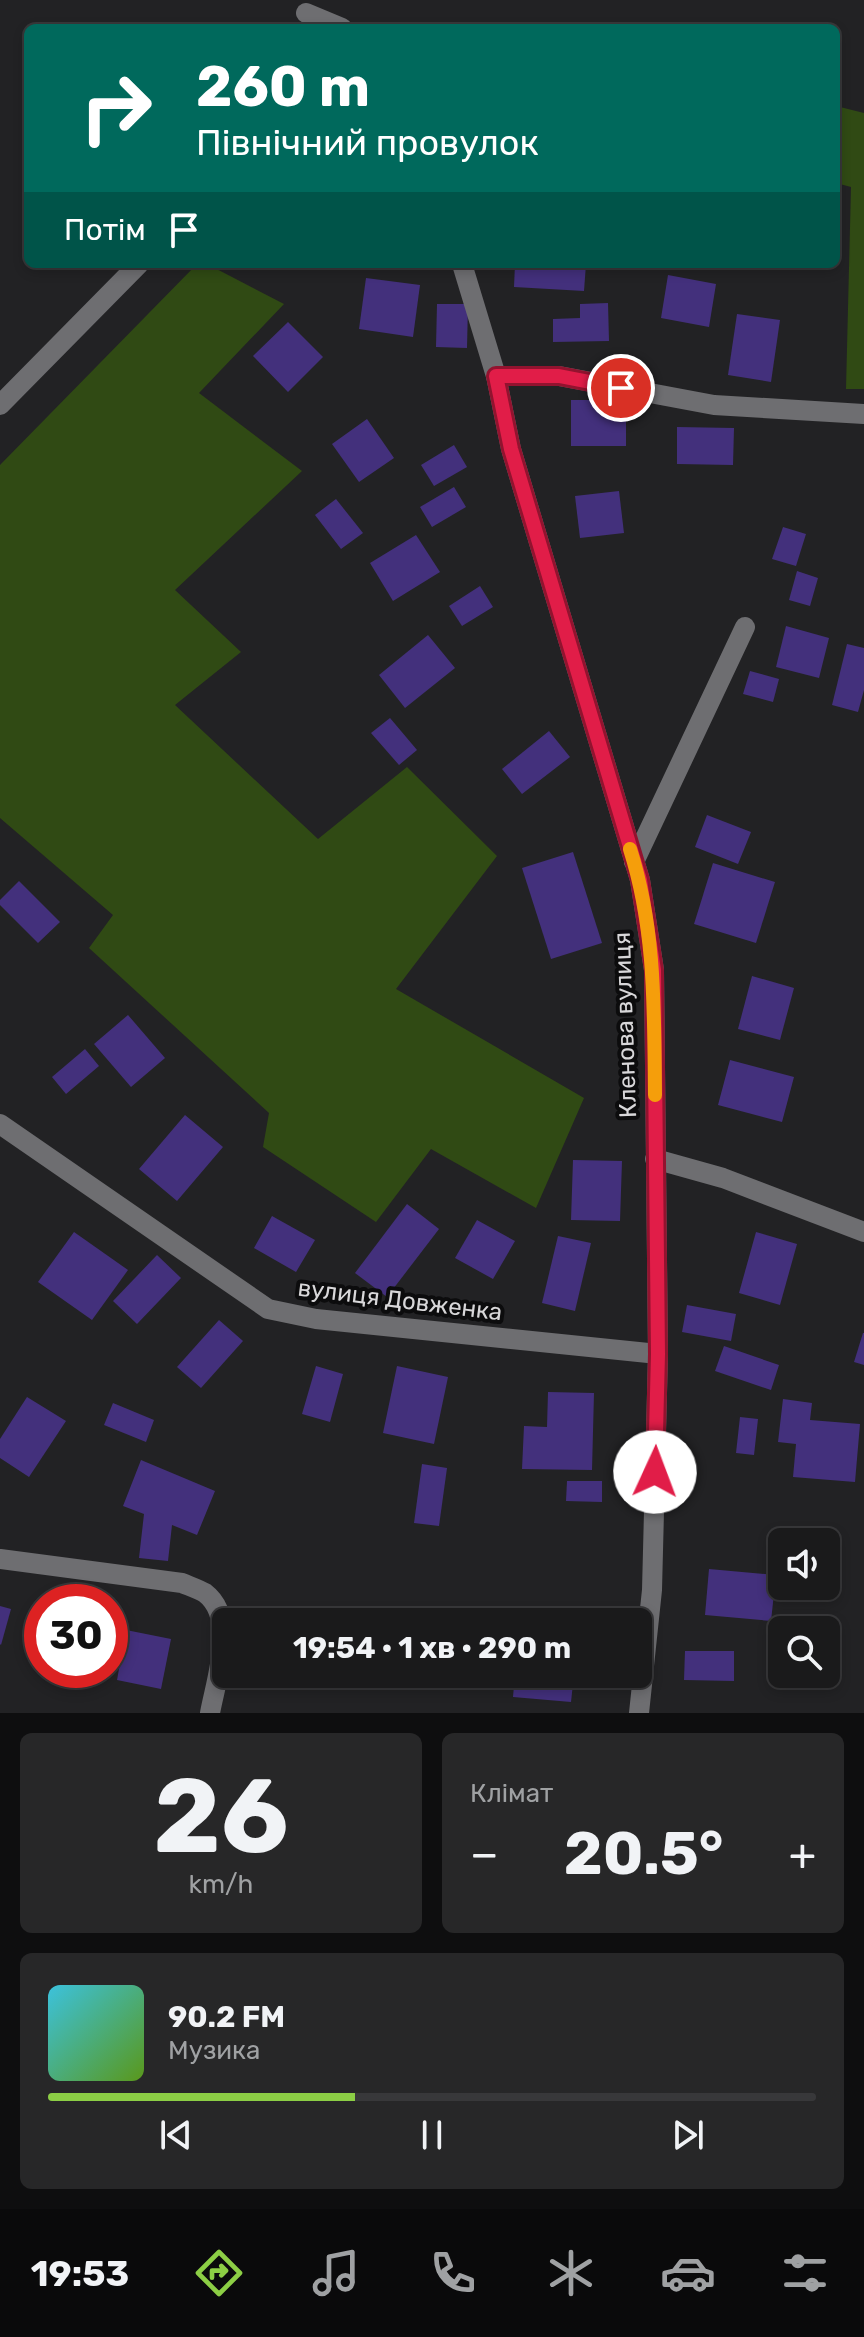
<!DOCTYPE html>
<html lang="uk">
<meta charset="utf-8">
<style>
:root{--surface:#1a1a1b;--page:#272728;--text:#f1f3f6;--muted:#9fa1a3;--line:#38383a;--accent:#8cce45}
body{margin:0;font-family:Rubik,sans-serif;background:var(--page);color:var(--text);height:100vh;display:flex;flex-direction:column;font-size:30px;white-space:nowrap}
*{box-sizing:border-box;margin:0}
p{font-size:26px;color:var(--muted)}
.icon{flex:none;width:44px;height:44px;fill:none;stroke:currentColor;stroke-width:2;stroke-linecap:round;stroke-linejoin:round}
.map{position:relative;height:1713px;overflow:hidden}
.drawer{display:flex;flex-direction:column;gap:20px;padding:20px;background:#0e0e0f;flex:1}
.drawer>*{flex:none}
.guide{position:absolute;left:24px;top:24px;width:816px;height:244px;border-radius:12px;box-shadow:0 4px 12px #0003,0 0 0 2px var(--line);background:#00695c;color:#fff;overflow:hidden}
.fabs{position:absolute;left:768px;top:1528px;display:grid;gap:16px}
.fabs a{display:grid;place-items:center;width:72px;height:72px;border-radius:12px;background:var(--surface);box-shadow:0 4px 12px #0003,0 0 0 2px var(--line);font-size:40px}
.speed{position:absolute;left:24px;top:1584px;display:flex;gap:16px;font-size:40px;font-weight:700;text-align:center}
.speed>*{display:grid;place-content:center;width:104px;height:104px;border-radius:50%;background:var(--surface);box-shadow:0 4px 12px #0003,0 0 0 2px var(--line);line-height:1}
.speed .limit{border:12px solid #d22;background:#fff;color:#111}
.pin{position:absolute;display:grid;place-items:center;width:68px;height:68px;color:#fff;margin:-34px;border:4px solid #fff;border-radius:50%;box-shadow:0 2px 8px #0007}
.me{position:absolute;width:88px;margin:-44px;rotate:2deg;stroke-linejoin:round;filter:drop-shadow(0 0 6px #0008)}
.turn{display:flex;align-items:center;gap:28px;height:168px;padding:0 40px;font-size:36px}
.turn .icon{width:104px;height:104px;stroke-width:2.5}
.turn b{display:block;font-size:56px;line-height:68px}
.then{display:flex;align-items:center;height:76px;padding:0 40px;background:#0003;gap:16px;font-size:30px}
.big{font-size:60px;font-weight:700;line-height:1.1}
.drawer .tile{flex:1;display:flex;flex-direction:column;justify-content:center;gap:12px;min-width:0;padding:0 28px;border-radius:12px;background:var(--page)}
.drawer .dial{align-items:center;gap:0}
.dial b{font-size:104px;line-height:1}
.song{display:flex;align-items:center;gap:24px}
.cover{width:96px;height:96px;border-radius:12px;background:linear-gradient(135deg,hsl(190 70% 55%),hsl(90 70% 35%))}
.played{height:8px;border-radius:4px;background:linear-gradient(90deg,var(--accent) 40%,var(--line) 40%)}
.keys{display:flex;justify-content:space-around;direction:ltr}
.heat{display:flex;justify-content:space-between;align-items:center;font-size:44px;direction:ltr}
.drawer .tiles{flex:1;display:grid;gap:20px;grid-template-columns:1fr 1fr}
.tile:last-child{grid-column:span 2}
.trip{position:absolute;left:212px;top:1608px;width:440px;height:80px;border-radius:12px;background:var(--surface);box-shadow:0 4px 12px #0003,0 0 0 2px var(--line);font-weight:700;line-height:80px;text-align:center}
.tabs{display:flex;height:128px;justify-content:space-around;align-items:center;background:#0a0a0b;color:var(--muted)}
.tabs .icon{width:56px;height:56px}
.tabs .current{color:var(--accent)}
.tabs b{font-size:36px;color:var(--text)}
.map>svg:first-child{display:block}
.green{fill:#304a14}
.building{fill:#43307c}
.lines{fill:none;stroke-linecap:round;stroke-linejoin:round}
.minor{stroke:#6e6e71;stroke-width:20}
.route-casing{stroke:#92132f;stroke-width:20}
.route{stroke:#e11d48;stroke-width:14}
.slow{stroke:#f59e0b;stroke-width:14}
.labels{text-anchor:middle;stroke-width:8;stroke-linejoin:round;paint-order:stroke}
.street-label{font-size:24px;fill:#d8d7d9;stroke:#0c0c0d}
</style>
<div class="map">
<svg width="864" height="1713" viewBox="0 0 864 1713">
<rect width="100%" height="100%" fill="#222224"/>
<g class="green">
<polygon points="836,106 864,113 864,389 846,389 851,187 836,183"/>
<polygon points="197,264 207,264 284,304 199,393 302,471 175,590 241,652 175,705 318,839 407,767 497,856 396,989 584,1098 536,1208 431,1149 376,1222 263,1147 269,1113 89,948 113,915 0,818 0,465"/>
</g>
<g class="building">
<polygon points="515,264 586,264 584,291 514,287"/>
<polygon points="668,275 716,284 709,327 661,318"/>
<polygon points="366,278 420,285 413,337 359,329"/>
<polygon points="608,303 609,341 553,342 553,319 580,318 580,304"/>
<polygon points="437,304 468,304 467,348 436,347"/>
<polygon points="737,314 780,320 771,382 728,375"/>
<polygon points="288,322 323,357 288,392 253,356"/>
<rect x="571" y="400" width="55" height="46"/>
<polygon points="367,419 394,458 359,482 332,444"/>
<polygon points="677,427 734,428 733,465 677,464"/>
<polygon points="454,445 467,467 434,486 421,465"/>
<polygon points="454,487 466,507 432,527 420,507"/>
<polygon points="619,491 624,533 580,538 575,496"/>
<polygon points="336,499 363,533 341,549 315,515"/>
<polygon points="783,527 806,534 796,566 772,559"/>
<polygon points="416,535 440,572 393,601 370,563"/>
<polygon points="797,571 818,578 810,606 789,600"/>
<polygon points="480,586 493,607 462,626 449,606"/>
<polygon points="786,626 829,638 819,678 776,667"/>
<polygon points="428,635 455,668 405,708 379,675"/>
<polygon points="847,644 864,648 864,690 858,712 832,705"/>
<polygon points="750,671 779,679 773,702 743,694"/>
<polygon points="390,718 417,750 399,765 371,733"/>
<polygon points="549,731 570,757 522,794 502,769"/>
<polygon points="707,815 751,832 738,864 695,847"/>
<polygon points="573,852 602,943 551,959 522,868"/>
<polygon points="713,863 775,882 756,943 694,924"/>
<polygon points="19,881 60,922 38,943 0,905 0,900"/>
<polygon points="752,976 794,988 780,1040 738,1029"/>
<polygon points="128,1015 165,1058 131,1087 94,1044"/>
<polygon points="85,1049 99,1066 66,1094 52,1077"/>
<polygon points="730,1060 794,1077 782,1122 718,1105"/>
<polygon points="185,1115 223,1147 177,1201 139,1169"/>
<polygon points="573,1160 622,1161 620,1221 571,1220"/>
<polygon points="407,1204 439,1229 387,1297 355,1273"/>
<polygon points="272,1216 315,1240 296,1272 254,1248"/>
<polygon points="477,1220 515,1241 493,1279 455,1258"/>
<polygon points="74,1232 128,1270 92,1320 38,1282"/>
<polygon points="756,1232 797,1244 780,1305 739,1293"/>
<polygon points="558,1236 591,1243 575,1311 542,1303"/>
<polygon points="157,1255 181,1278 137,1324 113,1301"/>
<polygon points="687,1305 736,1314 731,1341 682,1332"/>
<polygon points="219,1320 243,1341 201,1388 177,1367"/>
<polygon points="863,1333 864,1333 864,1365 854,1362"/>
<polygon points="724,1346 779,1365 771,1390 715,1371"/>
<polygon points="316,1366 343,1374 330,1422 302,1414"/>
<polygon points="397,1366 448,1377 434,1444 383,1433"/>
<polygon points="548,1392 594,1393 592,1470 522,1469 524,1426 547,1427"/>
<polygon points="27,1397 66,1421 29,1477 0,1458 0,1439"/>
<polygon points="783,1399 812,1403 810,1420 860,1424 855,1482 793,1477 796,1444 778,1442"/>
<polygon points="113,1403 154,1420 146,1442 104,1425"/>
<polygon points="740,1417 758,1419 754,1455 736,1453"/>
<polygon points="141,1460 215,1491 197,1535 172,1525 168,1561 139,1558 144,1514 123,1506"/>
<polygon points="422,1464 447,1468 439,1526 414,1523"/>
<polygon points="567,1481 602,1481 602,1502 566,1501"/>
<polygon points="709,1569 776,1575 771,1621 705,1615"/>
<polygon points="68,1586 99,1594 97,1602 65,1602"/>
<polygon points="0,1606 11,1609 1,1645 0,1644"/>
<polygon points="126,1630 171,1639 161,1689 117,1680"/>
<polygon points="685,1651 734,1651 734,1681 684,1680"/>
<polygon points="515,1674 574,1674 571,1702 513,1697"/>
</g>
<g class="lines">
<g class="minor">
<polyline points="306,13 342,28"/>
<polyline points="462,264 496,376 511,449 640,880 654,970 658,1354 652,1590 639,1713"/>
<polyline points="496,376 559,376 714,405 864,414"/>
<polyline points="0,405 139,264"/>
<polyline points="634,862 745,627"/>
<polyline points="0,1124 268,1309 316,1319 658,1354"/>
<polyline points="655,1159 723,1178 864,1232"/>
<path d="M 0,1559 L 182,1583 C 189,1586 198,1589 205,1593 C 238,1618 216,1680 210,1713"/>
</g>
</g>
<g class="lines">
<g class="route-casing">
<polyline id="route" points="621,388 559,376 496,376 511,449 640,880 654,970 658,1354 655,1472"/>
</g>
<use href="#route" class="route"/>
<path class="slow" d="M 630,849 C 656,930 654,1012 655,1095"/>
</g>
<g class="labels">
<g class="street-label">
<text transform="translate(625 1025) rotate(-92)" y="8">Кленова вулиця</text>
<text transform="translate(400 1300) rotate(7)" y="8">вулиця Довженка</text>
</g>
</g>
</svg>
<div class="fabs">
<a><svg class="icon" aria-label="sound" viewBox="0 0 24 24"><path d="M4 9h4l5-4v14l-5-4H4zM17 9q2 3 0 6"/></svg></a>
<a><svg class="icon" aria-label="search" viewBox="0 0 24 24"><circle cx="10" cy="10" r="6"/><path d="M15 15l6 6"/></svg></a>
</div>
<div class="speed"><div class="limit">30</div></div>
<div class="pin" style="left:621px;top:388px;background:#d93025"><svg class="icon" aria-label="arrive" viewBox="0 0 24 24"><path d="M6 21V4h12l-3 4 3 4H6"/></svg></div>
<svg class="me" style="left:655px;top:1472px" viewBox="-20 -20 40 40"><circle r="19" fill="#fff"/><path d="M0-13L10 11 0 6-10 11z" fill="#e11d48"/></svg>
<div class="trip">19:54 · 1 хв · 290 m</div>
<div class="guide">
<div class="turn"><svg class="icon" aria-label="right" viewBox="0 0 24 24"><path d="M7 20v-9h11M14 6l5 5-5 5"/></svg><div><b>260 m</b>Північний провулок</div></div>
<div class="then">Потім<svg class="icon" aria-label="arrive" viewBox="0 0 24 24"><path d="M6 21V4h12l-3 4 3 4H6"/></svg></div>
</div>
</div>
<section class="drawer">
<div class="tiles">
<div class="tile dial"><b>26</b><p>km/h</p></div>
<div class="tile"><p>Клімат</p>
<div class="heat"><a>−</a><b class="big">20.5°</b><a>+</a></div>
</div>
<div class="tile">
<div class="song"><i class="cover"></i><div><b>90.2 FM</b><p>Музика</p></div></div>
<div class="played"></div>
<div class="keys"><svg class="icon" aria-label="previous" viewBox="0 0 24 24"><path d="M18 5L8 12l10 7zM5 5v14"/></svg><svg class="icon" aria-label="pause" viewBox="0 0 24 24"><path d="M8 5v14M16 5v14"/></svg><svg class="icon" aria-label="next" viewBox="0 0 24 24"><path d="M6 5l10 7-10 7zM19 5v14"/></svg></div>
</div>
</div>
</section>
<nav class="tabs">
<b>19:53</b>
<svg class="icon current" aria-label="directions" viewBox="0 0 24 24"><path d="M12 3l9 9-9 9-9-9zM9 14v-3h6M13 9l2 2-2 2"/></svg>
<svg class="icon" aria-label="music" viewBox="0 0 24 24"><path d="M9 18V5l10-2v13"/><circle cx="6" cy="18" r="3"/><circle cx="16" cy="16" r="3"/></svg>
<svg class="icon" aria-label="phone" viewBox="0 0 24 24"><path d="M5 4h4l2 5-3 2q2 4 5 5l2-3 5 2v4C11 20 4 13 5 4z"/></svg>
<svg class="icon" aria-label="climate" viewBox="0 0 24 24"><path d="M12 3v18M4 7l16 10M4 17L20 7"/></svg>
<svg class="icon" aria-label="car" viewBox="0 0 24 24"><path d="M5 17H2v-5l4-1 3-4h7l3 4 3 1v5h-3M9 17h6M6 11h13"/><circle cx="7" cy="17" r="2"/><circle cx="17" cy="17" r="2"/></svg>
<svg class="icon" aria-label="filters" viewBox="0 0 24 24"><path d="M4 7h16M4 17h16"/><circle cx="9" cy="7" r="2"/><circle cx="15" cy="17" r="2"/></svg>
</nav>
